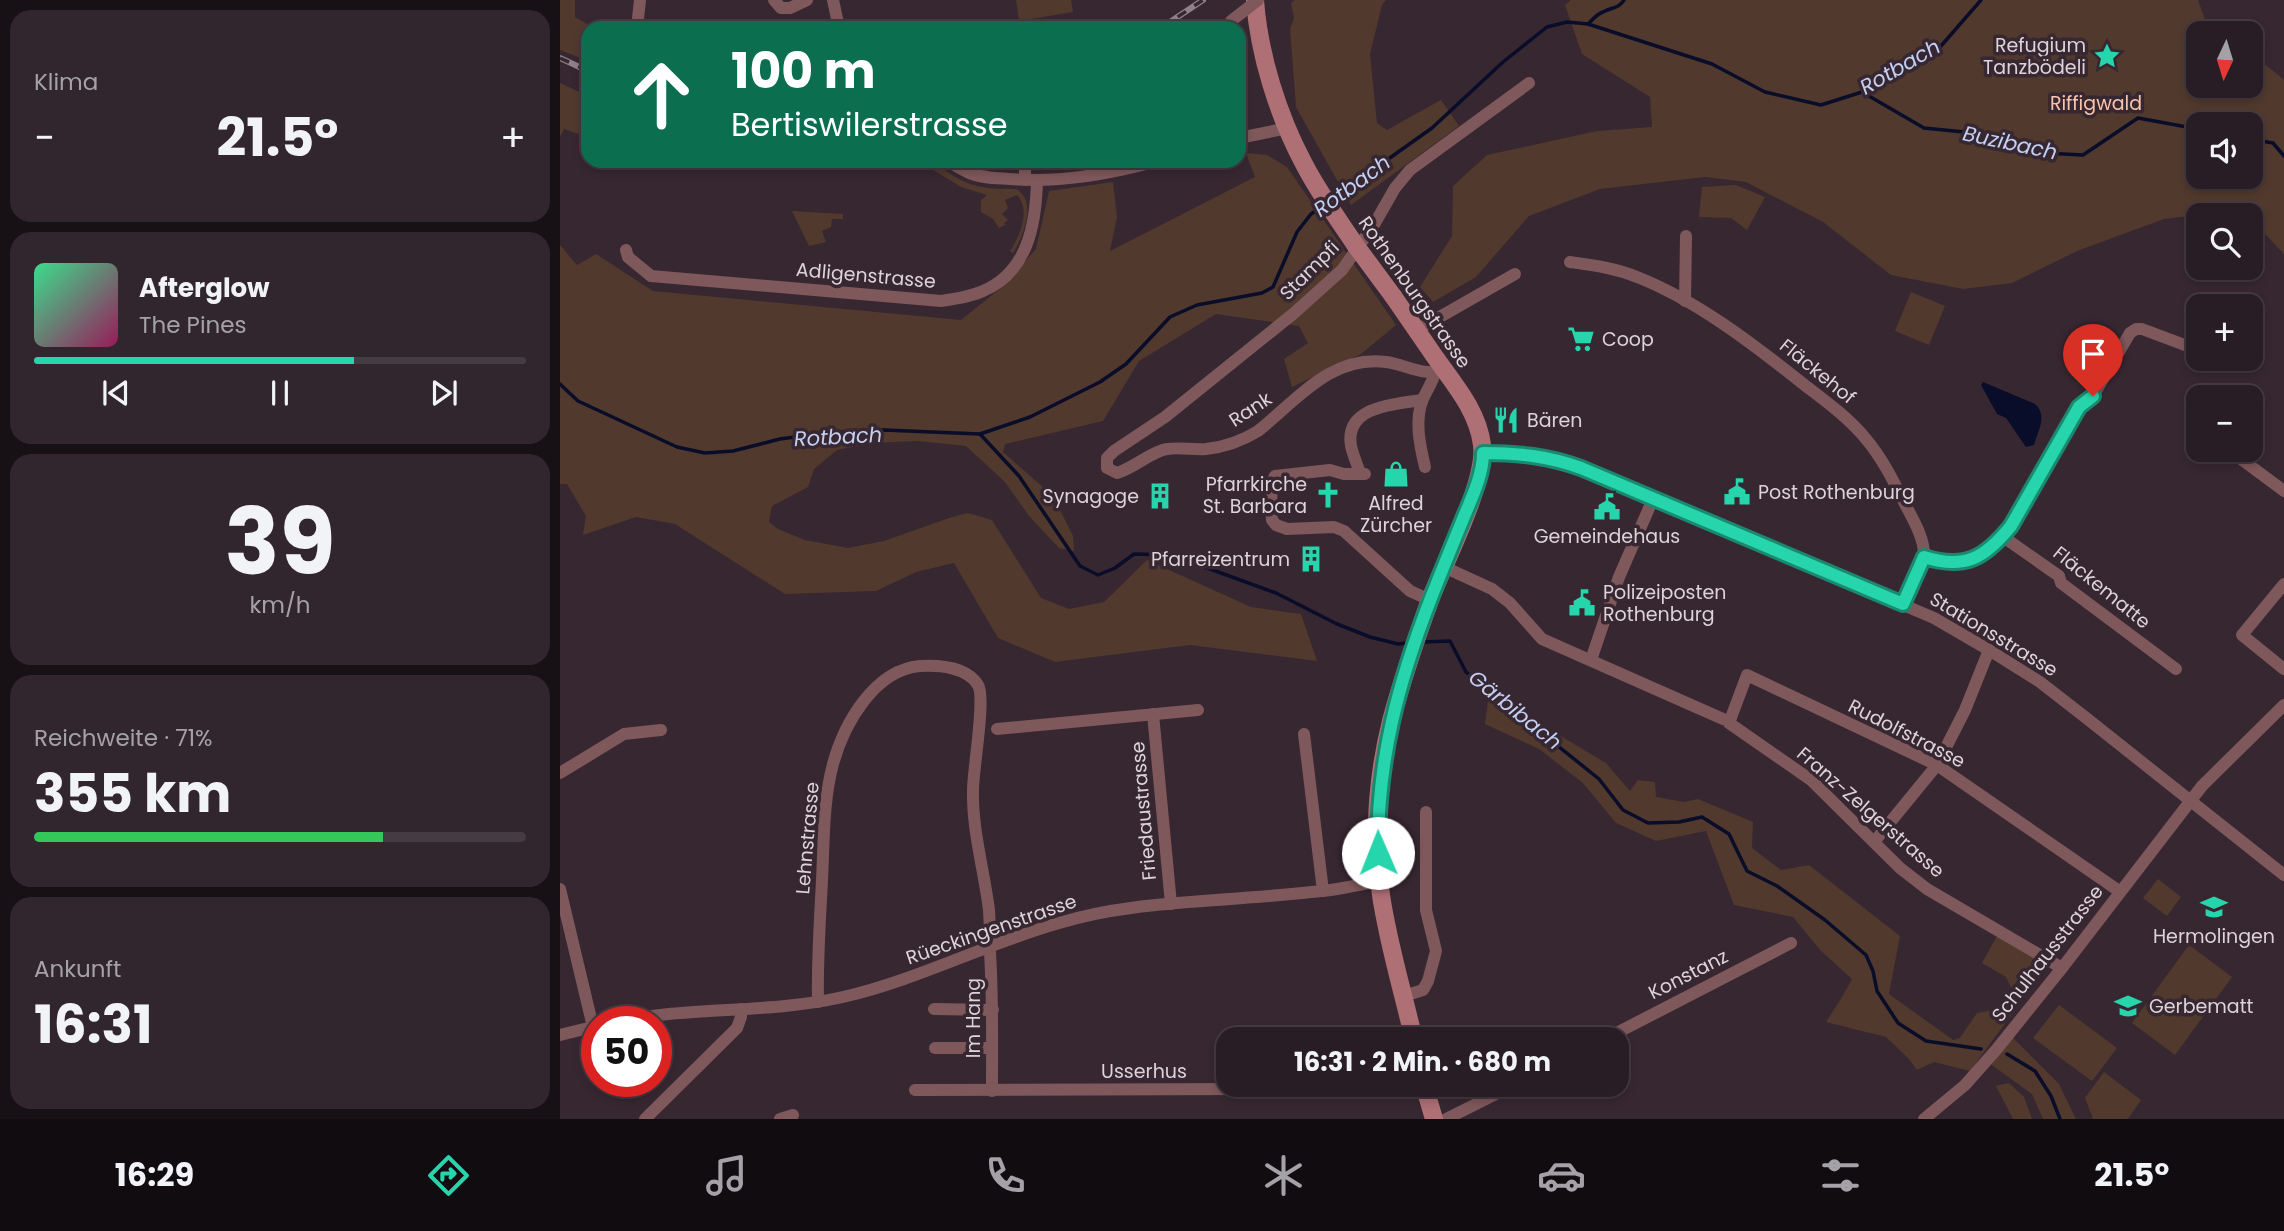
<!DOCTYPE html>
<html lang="de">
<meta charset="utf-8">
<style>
:root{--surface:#291d25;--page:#31262d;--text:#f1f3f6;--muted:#a5a2a7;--line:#453b42;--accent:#27d5ad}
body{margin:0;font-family:Poppins,sans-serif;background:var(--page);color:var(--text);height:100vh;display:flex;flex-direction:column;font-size:26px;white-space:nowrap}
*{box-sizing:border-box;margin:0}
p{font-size:23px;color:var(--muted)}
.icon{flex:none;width:38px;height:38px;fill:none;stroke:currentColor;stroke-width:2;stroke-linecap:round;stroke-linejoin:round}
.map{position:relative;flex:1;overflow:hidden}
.drawer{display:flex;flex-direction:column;gap:10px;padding:10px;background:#171014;width:560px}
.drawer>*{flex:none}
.guide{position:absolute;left:21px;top:21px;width:665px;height:147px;border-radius:21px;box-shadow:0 4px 10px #0003,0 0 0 2px var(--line);background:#0b6e4f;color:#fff;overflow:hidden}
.needle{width:46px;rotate:184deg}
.tools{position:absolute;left:1626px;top:21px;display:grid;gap:14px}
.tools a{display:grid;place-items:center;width:77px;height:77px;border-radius:14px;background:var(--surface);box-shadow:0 4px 10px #0003,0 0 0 2px var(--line);font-size:35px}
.speed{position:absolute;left:21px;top:1006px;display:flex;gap:14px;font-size:35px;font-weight:700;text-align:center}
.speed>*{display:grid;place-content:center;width:91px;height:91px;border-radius:50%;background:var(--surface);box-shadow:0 4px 10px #0003,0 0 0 2px var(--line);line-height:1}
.speed .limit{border:10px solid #d22;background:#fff;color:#111}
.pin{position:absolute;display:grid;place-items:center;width:60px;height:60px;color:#fff;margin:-72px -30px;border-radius:50% 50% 50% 0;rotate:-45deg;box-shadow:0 0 7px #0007}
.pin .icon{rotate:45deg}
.me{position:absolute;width:77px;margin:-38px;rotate:359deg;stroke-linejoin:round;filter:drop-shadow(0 0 5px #0008)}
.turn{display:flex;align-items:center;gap:24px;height:147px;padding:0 35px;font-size:32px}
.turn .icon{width:91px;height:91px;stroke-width:2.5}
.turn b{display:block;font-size:49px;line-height:60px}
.big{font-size:52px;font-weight:700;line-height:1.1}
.drawer .tile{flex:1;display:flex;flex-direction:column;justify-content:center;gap:10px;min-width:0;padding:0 24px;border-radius:21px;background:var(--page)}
.drawer .dial{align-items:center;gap:0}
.dial b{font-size:91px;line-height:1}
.song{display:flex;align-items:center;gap:21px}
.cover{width:84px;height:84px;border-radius:10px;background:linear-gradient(135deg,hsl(150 70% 55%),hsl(330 70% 35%))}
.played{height:7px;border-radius:4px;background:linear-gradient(90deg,var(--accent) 65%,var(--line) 65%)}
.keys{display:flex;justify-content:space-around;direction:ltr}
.heat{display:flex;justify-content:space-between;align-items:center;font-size:38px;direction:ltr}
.charge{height:10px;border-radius:5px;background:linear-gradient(90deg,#34c759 71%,var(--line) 0)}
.trip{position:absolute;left:656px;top:1027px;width:413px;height:70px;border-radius:21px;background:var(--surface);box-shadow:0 4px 10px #0003,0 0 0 2px var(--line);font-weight:700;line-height:70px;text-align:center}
.tab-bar{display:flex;height:112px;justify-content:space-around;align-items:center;background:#100c0f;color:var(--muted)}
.tab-bar .icon{width:49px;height:49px}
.tab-bar .selected{color:var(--accent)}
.tab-bar b{font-size:32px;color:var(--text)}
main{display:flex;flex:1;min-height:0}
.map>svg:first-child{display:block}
.green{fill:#51392d;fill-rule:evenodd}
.water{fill:#090d29}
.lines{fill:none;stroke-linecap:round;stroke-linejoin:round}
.stream{stroke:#090d29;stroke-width:3.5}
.street{stroke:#7f585b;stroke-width:12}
.secondary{stroke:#ae6f75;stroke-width:18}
.rail-casing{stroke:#8e8189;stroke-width:6}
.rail{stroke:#372731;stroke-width:3.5;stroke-dasharray:10;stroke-linecap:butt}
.street-bridge{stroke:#7f585b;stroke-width:12}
.secondary-bridge{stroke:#ae6f75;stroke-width:18}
.route-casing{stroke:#198a70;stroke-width:18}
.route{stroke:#27d5ad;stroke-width:12}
.labels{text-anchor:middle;stroke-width:7;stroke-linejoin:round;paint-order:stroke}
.poi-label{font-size:19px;fill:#ddd3d9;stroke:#372731;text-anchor:start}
.park-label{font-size:19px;fill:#f9c4ab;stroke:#372731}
.street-label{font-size:19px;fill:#ddd3d9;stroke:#372731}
.water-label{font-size:21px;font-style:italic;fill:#c4cff4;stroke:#372731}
</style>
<main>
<section class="drawer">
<div class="tile"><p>Klima</p>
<div class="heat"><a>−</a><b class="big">21.5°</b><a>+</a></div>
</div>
<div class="tile">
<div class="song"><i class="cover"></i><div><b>Afterglow</b><p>The Pines</p></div></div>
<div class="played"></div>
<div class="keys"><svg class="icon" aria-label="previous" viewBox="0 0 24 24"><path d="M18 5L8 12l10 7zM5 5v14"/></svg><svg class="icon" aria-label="pause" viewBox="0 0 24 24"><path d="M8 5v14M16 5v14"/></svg><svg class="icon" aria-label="next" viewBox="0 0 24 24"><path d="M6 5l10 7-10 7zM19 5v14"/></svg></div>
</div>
<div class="tile dial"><b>39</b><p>km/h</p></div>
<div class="tile"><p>Reichweite · 71%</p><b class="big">355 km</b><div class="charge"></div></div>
<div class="tile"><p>Ankunft</p><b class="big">16:31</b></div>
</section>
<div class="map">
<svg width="1724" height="1119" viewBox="0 0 1724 1119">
<rect width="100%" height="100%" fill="#372731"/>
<g class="green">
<polygon points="0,0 15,0 15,17 34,28 28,28 28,61 0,50"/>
<polygon points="456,0 511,0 513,12 459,21"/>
<polygon points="735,0 826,0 822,5 810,54 817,123 827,130 881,100 899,126 791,205 736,107 730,29 734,18 731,3"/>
<path d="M 1011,0 L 1638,0 L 1649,31 L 1652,33 L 1638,33 L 1638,86 L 1690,86 L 1691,56 L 1711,69 L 1724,80 L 1724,254 L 1705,234 L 1691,228 L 1690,215 L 1659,215 L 1653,213 L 1604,219 L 1517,251 L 1452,283 L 1403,289 L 1331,275 L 1263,222 L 1186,182 L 1145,177 L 1040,189 L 969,216 L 916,277 L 873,302 L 860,287 L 892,236 L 893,186 L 927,155 L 1037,131 L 1092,127 L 1090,97 L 1022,54 L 1005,5 ZM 1638,124 L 1690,124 L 1690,177 L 1638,177 Z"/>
<polygon points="0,83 28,96 28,137 4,129 0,137"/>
<polygon points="686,153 707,155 727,167 836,325 801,354 732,387 724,359 748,343 739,326 656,314 579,361 543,421 445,444 443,452 493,496 513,536 514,551 499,548 469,516 445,482 406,446 357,441 313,443 277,450 254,469 248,487 212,506 209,522 218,529 245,540 288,548 324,541 389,518 408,513 432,520 481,598 509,609 544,602 587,560 691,607 741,614 757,661 630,645 495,662 438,638 394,563 356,572 316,591 225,594 115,524 76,517 23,535 26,516 7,484 0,484 0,245 17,265 36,254 93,291 401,320 442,287 476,249 489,191 553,182 557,217 550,251 695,177"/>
<polygon points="134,161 325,161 326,170 160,170"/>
<path d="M 359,161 C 377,161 389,175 405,182 C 421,189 439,189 456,189 C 478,201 463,237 453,253 L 450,251 C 460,236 471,210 457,195 L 445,200 L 448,208 L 442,214 L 448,220 L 444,223 L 445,225 L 439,228 L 433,219 L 421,212 L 421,200 L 427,195 L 401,187 Z"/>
<polygon points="1176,185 1205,197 1187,230 1171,218 1139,217 1142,187"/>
<polygon points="232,211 283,214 283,219 272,219 271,227 262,231 266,242 249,246"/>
<polygon points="1351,292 1385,306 1369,345 1335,331"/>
<polygon points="928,701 994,732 1046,763 1070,791 1078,780 1095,782 1096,797 1124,802 1138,799 1193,822 1192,848 1221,870 1249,865 1340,936 1329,994 1393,1040 1400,1038 1417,1013 1458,1006 1410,1071 1374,1062 1357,1070 1349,1059 1326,1037 1266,1022 1282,997 1292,979 1260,950 1233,917 1174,905 1146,831 1096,841 1056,823 1023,783 979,749 925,724"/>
<polygon points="1598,879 1621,897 1607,916 1583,898"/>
<polygon points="1437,936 1487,965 1471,987 1454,994 1446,977 1422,963"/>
<polygon points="1629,945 1672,977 1615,1055 1572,1023"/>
<polygon points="1499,1005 1557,1048 1532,1081 1473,1038"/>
<polygon points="1449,1034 1499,1084 1516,1119 1483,1119 1472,1094 1429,1063"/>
<polygon points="1544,1072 1581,1100 1568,1119 1533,1119 1525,1098"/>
<polygon points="1449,1083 1464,1097 1472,1119 1453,1119 1436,1086"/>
</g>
<path class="water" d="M 1423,382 L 1475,404 C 1488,416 1478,430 1474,445 L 1466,447 L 1446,418 L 1437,414 L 1421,385 Z"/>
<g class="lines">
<g class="stream">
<path d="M 1028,24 C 1033,19 1037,14 1043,12 C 1052,7 1058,9 1064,0"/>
<polyline points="1302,92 1364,128 1424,134 1483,153 1523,155 1578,118 1638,129"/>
<polyline points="1690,139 1713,143 1724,156"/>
<polyline points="772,199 872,128 943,62 987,27 1007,22 1028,24 1152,64 1205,92 1261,105 1302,92 1381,46 1421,0"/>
<polyline points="0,384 18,401 117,447 145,453 173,451 220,439 264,433 324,430 420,434 470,417 540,382 566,364 610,317 637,305 702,293 713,287 737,232 751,214 763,206"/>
<polyline points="420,434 459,476 520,566 538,575 555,568 574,554 612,555 716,593 777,624 810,637 838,644 848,643"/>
<polyline points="862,642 890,641 906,672 1039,779 1063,810 1088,823 1119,822 1142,817 1169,834 1187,871 1217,886 1265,920 1306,955 1313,971 1317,991 1338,1023 1366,1041 1421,1049"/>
<polyline points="1447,1054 1475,1071 1491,1096 1500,1119"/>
</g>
<g class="street">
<polyline points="214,0 221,8 230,8 247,0"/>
<polyline points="273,0 279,28"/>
<polyline points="77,28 80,0"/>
<polyline points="679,138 728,128"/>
<path d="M 388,161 C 394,165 401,169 407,172 C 420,178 435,178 449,179 C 501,183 549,174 598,161"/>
<polyline points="465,161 465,180"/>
<path d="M 66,250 L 68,257 L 91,276 L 381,301 C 395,299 410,297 423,291 C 468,272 476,224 477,180"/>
<path d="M 1010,262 C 1032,265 1056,268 1077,277 C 1136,300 1193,344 1242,383 C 1264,400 1288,417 1306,439 C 1322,458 1333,480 1344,502 C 1352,518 1365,538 1364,557 L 1343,604"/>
<polyline points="1125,301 1126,236"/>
<polyline points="857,330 955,274"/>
<polyline points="1663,359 1669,361"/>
<path d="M 883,369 C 865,378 845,364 826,362 C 771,355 737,400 698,431 C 682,441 665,447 646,449 C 633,450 620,447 607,449 C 592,451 574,468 557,473 L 547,468 L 547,458 L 554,451 L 605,417 L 733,314 L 782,270 L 815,223 L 835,188 L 850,170 L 969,83"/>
<path d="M 923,452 C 960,452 986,456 1021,468 L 1374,618 L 1429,650 L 1480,682 L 1525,717 L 1724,875"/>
<polyline points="1677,456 1724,491"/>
<path d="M 865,467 C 860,446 854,420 863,399 C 867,390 872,383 875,373"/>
<path d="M 800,473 C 797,464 793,455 791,446 C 784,406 835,404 862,400"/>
<polyline points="805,474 784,474 770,470 715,476 712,482 711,508 712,520 716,525 727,529 774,527 784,531 850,591 870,600"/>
<polyline points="1442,536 1499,576 1501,583 1616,669"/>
<path d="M 1364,557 C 1405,570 1425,558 1451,526 L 1519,407 L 1533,396 L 1570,333 L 1576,329 L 1582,329 L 1638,350"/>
<polyline points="884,567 932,589 950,603 982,639 1163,719"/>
<polyline points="1724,584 1682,635 1724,669"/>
<polyline points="1031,660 1059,577 1093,499"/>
<polyline points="593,714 611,904"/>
<polyline points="437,729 638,710"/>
<polyline points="744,734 763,891"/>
<polyline points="0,773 64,734 101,730"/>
<polyline points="1314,842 1377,765 1405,710 1429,650"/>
<polyline points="0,889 33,1027"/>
<polyline points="1502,968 1367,889 1340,868 1251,780 1169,723 1187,675 1377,765 1559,891"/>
<polyline points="844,996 863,990 868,981 876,951 866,910 866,812"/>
<path d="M 258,1002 C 257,961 260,921 262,880 C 264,842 263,801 273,764 C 284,724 314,670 360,666 C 379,665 407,667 418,685 C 426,698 413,769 413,790 C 412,830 424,870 429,910 C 430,925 430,939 430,953 C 433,999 432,1045 432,1091"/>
<polyline points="374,1009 433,1010"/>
<path d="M 56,1022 C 130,1006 208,1014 283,997 C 357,980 425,944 499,923 C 557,905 622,903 683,898 C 709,896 736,894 762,891 C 782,889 801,884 820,881"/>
<polyline points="0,1035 37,1026"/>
<polyline points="1043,1040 1231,943"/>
<polyline points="375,1048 432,1048"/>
<polyline points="355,1090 691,1089"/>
<polyline points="85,1119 177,1028 181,1017 181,1009"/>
<polyline points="220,1119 233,1115"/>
<polyline points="886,1119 954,1085"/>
<polyline points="1364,1119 1405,1085 1436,1050 1502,968 1642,786 1724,705"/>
</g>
<g class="secondary">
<path d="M 695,0 C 699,55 718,115 744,164 C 759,193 778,219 796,246"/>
<path d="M 833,296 C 847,316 861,337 875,357 C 894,384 918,411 922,445 C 927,481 884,563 870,600 C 856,639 842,680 831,721 C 817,777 813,837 821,895 C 828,943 843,992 854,1040"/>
<polyline points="864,1085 874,1119"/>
</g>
<g class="rail-casing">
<g id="rail">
<polyline points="601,28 643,0"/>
<polyline points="0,58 28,71"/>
</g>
</g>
<use href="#rail" class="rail"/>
<polyline class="street-bridge" points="671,21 698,0"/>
<polyline class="secondary-bridge" points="796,246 833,296"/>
</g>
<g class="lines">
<g class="route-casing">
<path id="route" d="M 818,853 C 817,761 838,683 871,598 C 881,573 891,548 901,524 C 910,501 923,477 923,453 C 958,453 988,456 1021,468 L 1343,604 L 1364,557 C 1405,570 1425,558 1451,526 L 1519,407 L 1533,396"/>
</g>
<use href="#route" class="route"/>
</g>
<defs>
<g id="sight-bare" transform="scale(2.1)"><path d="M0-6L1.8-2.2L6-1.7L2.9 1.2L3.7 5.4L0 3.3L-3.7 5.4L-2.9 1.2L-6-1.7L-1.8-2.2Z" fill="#27d5ad" stroke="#372731" stroke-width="2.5" paint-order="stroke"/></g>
<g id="supermarket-bare" transform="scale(2.1)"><path d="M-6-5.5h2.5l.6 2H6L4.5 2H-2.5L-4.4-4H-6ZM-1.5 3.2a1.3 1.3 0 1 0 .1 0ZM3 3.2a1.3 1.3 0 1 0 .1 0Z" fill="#27d5ad" stroke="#372731" stroke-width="2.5" paint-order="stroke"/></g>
<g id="restaurant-bare" transform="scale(2.1)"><path d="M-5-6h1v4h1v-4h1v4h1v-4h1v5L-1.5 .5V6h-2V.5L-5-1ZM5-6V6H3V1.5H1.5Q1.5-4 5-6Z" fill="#27d5ad" stroke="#372731" stroke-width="2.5" paint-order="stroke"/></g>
<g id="shop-bare" transform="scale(2.1)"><path d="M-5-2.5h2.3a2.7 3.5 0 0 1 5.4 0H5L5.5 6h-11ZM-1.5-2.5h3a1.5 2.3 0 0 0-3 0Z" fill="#27d5ad" stroke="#372731" stroke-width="2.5" paint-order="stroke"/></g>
<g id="civic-bare" transform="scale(2.1)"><path d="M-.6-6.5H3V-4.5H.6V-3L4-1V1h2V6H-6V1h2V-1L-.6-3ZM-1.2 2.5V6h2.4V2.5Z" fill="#27d5ad" stroke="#372731" stroke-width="2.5" paint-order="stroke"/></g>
<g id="church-bare" transform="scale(2.1)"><path d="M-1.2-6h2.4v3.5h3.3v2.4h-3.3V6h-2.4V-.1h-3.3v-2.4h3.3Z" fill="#27d5ad" stroke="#372731" stroke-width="2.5" paint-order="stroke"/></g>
<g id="building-bare" transform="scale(2.1)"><path d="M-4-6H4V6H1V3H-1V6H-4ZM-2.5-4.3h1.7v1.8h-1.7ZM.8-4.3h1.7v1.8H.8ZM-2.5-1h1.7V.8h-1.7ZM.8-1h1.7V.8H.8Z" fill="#27d5ad" stroke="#372731" stroke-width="2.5" paint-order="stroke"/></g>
<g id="school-bare" transform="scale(2.1)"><path d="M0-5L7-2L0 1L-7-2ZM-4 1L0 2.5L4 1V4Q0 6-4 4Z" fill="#27d5ad" stroke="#372731" stroke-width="2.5" paint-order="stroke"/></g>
</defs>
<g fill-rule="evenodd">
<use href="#sight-bare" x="1547" y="56"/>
<use href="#supermarket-bare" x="1021" y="339"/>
<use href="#restaurant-bare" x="946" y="420"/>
<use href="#shop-bare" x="836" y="474"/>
<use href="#civic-bare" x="1177" y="492"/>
<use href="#church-bare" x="768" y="495"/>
<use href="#building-bare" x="600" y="496"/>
<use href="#civic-bare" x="1047" y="507"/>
<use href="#building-bare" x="751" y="559"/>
<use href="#civic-bare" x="1022" y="603"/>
<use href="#school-bare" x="1654" y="907"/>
<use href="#school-bare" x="1568" y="1006"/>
</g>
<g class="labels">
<g class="poi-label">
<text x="1526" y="52" text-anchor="end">Refugium<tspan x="1526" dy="22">Tanzbödeli</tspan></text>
<text x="1042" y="346">Coop</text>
<text x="967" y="427">Bären</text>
<text x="747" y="491" text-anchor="end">Pfarrkirche<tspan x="747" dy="22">St. Barbara</tspan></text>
<text x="1198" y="499">Post Rothenburg</text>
<text x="579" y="503" text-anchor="end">Synagoge</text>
<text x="836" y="510" text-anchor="middle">Alfred<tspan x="836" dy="22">Zürcher</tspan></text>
<text x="1047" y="543" text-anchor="middle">Gemeindehaus</text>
<text x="730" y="566" text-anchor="end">Pfarreizentrum</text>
<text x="1043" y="599">Polizeiposten<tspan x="1043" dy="22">Rothenburg</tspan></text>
<text x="1654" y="943" text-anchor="middle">Hermolingen</text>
<text x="1589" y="1013">Gerbematt</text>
</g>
<g class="park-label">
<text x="1536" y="110">Riffigwald</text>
</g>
<g class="street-label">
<text transform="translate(749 270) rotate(-45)" y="7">Stampfi</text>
<text transform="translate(306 275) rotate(5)" y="7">Adligenstrasse</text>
<text transform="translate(855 292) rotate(55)" y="7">Rothenburgstrasse</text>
<text transform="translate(1258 371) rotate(39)" y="7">Fläckehof</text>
<text transform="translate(690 409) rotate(-33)" y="7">Rank</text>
<text transform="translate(1542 587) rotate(39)" y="7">Fläckematte</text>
<text transform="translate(1434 634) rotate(31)" y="7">Stationsstrasse</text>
<text transform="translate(1347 733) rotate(27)" y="7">Rudolfstrasse</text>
<text transform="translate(583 811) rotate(-95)" y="7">Friedaustrasse</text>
<text transform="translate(1311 812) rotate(41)" y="7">Franz-Zelgerstrasse</text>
<text transform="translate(247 838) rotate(-85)" y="7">Lehnstrasse</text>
<text transform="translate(431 929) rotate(-19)" y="7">Rüeckingenstrasse</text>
<text transform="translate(1487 953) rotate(-52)" y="7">Schulhausstrasse</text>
<text transform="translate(1128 974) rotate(-27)" y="7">Konstanz</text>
<text transform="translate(413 1018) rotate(-90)" y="7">Im Hang</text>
<text x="584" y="1078">Usserhus</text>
</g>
<g class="water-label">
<text transform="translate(1340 67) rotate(-30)" y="7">Rotbach</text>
<text transform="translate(1450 143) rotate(12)" y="7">Buzibach</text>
<text transform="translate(792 186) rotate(-36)" y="7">Rotbach</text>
<text transform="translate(278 437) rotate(-3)" y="7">Rotbach</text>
<text transform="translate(955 710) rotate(39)" y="7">Gärbibach</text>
</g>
</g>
</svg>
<div class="tools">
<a><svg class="needle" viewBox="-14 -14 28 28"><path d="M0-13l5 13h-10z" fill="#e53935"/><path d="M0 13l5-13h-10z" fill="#a5a2a7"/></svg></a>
<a><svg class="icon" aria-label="sound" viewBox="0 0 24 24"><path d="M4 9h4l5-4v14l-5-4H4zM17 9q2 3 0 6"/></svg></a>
<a><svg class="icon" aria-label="search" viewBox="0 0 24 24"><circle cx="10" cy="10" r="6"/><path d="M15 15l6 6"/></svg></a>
<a>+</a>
<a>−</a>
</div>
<div class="speed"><div class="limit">50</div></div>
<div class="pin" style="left:1533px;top:396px;background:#d93025"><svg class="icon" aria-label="arrive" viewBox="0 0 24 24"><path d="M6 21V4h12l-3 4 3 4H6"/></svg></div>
<svg class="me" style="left:818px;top:853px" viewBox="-20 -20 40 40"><circle r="19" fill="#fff"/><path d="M0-13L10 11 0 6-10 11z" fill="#27d5ad"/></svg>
<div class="trip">16:31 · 2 Min. · 680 m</div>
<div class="guide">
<div class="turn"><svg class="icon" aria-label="ahead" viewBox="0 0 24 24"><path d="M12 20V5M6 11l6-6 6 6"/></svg><div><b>100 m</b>Bertiswilerstrasse</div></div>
</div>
</div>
</main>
<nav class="tab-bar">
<b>16:29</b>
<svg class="icon selected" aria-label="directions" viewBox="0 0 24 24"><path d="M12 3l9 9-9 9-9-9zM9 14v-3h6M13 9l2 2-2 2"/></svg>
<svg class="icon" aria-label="music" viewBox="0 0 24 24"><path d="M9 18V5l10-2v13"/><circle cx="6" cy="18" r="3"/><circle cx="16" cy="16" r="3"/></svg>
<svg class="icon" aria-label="phone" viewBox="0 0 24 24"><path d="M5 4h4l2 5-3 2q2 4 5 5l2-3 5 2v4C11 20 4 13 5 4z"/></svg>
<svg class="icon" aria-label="climate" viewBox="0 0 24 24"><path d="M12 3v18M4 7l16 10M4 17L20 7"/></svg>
<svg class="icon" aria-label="car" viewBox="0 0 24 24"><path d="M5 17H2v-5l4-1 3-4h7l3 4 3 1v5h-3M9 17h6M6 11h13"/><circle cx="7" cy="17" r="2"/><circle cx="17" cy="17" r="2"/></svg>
<svg class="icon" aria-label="filters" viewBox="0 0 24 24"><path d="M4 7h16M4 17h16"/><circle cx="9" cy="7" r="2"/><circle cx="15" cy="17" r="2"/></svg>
<b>21.5°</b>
</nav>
